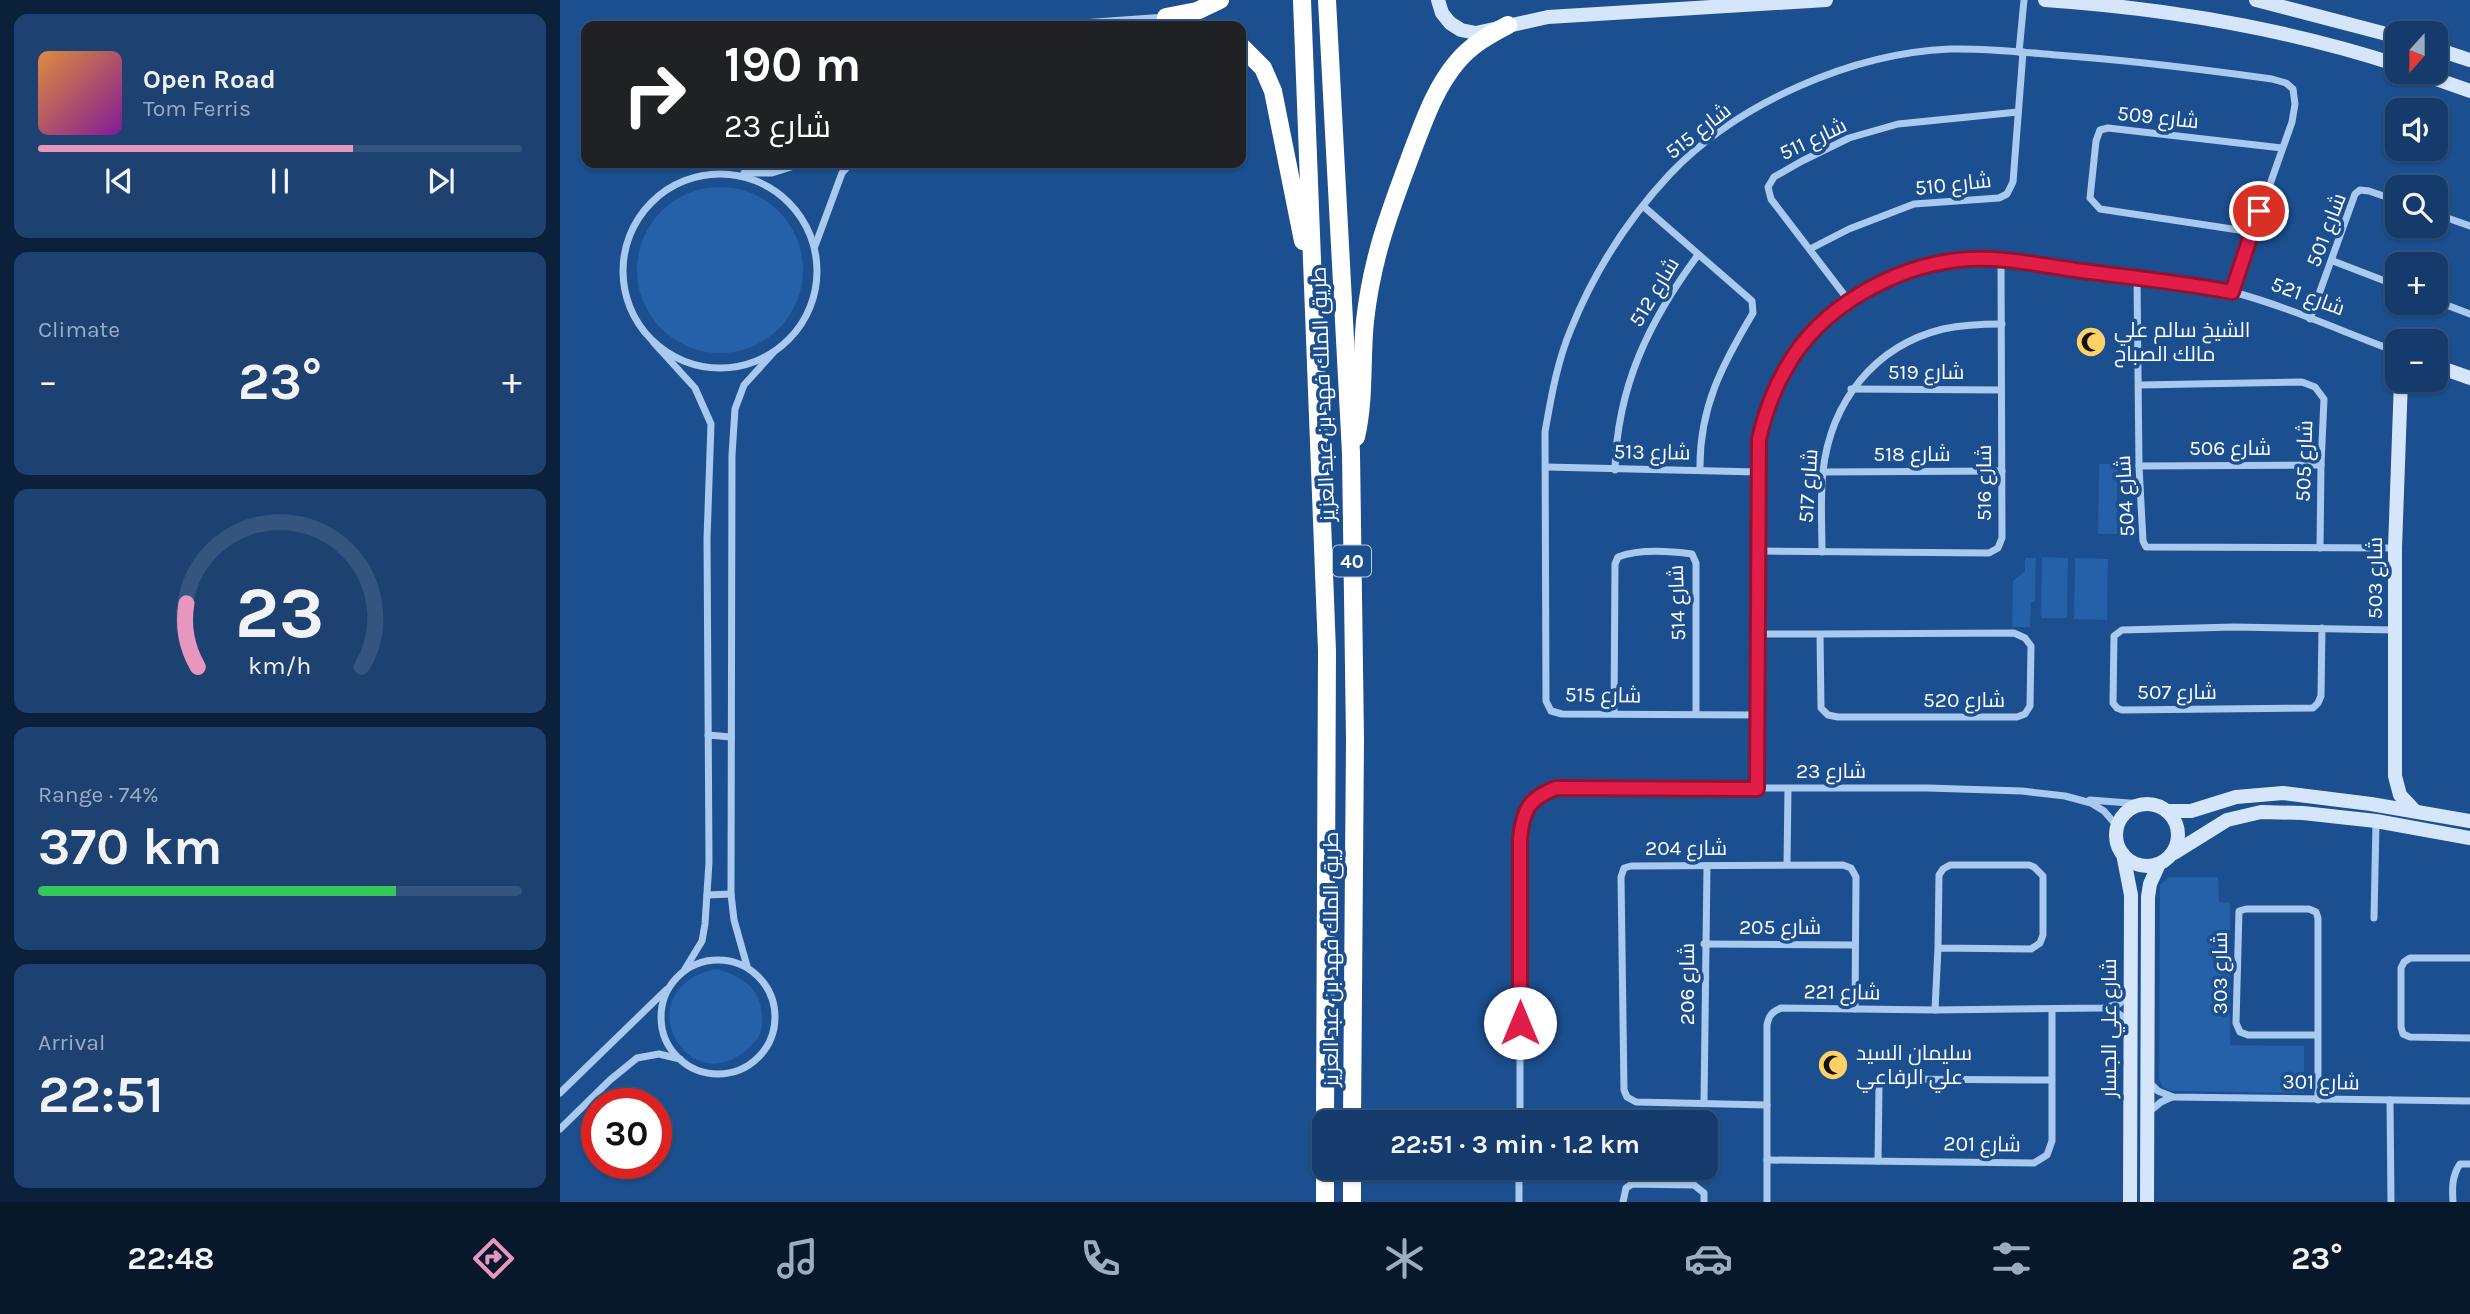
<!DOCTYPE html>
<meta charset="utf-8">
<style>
:root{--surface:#143b6b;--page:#1d4271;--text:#f1f3f6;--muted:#9dadc1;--line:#33557e;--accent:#e797bd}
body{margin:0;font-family:Karla,Cairo,sans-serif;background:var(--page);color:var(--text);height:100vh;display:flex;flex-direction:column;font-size:26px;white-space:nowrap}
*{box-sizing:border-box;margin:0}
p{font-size:23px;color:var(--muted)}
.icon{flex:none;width:38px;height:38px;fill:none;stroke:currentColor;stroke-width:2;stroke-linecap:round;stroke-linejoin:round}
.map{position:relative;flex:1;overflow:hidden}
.sheet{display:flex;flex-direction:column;gap:14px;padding:14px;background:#0b203b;width:560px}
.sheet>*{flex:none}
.guide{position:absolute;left:21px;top:21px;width:665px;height:147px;border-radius:14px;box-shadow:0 2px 5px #0004,0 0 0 2px var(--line);background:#202124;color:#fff;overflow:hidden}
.needle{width:46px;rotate:201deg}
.controls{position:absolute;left:1825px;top:21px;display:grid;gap:14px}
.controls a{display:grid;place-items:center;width:63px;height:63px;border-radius:14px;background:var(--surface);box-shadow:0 2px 5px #0004,0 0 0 2px var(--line);font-size:35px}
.speed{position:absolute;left:21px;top:1088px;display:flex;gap:14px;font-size:35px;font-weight:700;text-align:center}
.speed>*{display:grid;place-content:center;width:91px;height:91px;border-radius:50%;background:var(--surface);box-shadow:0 2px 5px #0004,0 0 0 2px var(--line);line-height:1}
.speed .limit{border:10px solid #d22;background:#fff;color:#111}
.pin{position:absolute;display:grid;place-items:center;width:60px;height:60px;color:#fff;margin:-30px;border:4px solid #fff;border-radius:50%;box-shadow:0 2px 7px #0007}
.me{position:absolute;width:77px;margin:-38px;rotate:0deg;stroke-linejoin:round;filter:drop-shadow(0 0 5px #0008)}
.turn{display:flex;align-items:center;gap:24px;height:147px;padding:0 28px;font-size:32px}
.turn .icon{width:91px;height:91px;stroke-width:2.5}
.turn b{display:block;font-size:49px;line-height:60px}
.big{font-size:52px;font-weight:700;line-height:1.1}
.sheet .card{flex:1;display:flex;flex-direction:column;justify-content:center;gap:10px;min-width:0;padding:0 24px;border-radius:14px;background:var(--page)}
.sheet .dial{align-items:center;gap:0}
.dial svg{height:182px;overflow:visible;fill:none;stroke:var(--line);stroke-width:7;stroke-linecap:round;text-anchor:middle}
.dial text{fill:var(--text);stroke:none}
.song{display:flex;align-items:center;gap:21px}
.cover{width:84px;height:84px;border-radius:10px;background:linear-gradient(135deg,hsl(30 70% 55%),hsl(290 70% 35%))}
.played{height:7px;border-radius:4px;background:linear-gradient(90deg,var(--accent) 65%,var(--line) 65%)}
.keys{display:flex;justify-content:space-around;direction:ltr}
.heat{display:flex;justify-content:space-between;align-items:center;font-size:38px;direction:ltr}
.charge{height:10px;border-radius:5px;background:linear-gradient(90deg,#34c759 74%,var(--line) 0)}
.trip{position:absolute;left:752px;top:1110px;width:406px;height:70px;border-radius:14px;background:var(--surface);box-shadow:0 2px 5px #0004,0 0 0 2px var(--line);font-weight:700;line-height:70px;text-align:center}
.dock{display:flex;height:112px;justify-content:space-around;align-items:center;background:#08182b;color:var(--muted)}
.dock .icon{width:49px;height:49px}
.dock .selected{color:var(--accent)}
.dock b{font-size:32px;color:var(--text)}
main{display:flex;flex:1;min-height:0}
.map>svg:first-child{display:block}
.green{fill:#2461a8}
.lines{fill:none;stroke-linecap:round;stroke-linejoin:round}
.street{stroke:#a9c9ee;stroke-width:7}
.secondary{stroke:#d6e6fa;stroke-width:14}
.highway{stroke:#fff;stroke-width:18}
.route-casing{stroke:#92132f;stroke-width:18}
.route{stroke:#e11d48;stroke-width:12}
.labels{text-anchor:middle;stroke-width:7;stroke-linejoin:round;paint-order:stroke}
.shield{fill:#1b4f8f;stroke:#bbcadd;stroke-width:2}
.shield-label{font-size:19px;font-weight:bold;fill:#fff}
.street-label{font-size:21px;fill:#fff;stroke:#1b4f8f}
.poi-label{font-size:21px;fill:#fff;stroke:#1b4f8f;text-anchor:start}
</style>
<main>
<section class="sheet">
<div class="card">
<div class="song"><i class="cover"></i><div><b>Open Road</b><p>Tom Ferris</p></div></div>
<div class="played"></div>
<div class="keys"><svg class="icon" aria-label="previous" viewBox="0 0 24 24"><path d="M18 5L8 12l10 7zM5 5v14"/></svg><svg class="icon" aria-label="pause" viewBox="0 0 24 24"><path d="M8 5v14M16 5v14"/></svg><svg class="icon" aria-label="next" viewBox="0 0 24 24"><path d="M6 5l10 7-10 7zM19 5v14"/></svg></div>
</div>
<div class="card"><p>Climate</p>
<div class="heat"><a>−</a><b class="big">23°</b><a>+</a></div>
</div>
<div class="card dial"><svg viewBox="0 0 100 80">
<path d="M14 69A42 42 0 1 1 86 69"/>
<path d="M14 69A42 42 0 0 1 9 41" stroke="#e797bd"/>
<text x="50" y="56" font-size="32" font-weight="700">23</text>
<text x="50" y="72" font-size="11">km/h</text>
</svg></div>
<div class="card"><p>Range · 74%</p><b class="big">370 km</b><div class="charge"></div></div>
<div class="card"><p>Arrival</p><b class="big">22:51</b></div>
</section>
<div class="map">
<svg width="1910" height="1202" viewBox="0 0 1910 1202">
<rect width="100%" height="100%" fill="#1b4f8f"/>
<g class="green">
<circle cx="160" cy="270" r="83"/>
<polygon points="1539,464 1557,464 1557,534 1538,534"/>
<polygon points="1482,557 1508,558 1507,618 1481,618"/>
<polygon points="1465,558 1476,558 1475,602 1471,602 1470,627 1452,627 1453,581 1465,571"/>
<polygon points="1515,558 1548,559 1547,620 1514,619"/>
<polygon points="1609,877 1658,877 1659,902 1670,903 1670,1045 1744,1046 1744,1093 1610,1091 1603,1087 1599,1079 1600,885"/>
<path d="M 156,969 C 183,976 202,989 202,1019 C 202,1027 202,1032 197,1039 C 134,1116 59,990 156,969 Z"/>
</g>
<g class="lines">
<g class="street">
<polyline points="478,26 606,17 603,26"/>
<polyline points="1459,52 1464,0"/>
<polyline points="184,173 212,173 244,163"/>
<circle cx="160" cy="271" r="97"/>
<path d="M 1083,206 L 1192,301 L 1193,313 C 1162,365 1139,408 1140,470"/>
<polyline points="1876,214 1910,226"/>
<polyline points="1692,232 1540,209 1530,198 1536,141 1540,130 1548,128 1722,148"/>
<polyline points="255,246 282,173 291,163"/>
<polyline points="1250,249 1289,229 1354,204 1439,198 1447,194 1453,182 1463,52"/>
<polyline points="1773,261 1838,286"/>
<polyline points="1577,278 1579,466 1583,541 1586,547 1835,548"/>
<polyline points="1289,301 1211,199 1208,187 1214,177 1242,161 1289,138 1338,124 1458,112"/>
<polyline points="1876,301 1910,314"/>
<polyline points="1750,319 1795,194 1800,190 1809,191 1838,201"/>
<polyline points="94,343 135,388 151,424 147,539 149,862 145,924 142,941 125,969"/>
<polyline points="1580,385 1742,382 1755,387 1764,399 1761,465 1760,548"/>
<polyline points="1291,389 1441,390"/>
<polyline points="1579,466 1761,465"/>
<polyline points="986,467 1198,472"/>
<path d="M 1055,470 C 1057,387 1089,321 1138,255"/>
<polyline points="1262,472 1442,471"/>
<polyline points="1199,551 1429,553 1438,548 1442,538 1441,260"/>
<path d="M 1262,552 C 1262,525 1260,497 1263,471 C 1271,402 1314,346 1383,329 C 1402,325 1422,324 1442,324"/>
<polyline points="1762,628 1761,696 1758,703 1753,708 1562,710 1557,708 1553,703 1554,636 1562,630 1674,627 1835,630"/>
<polyline points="1198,634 1260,634 1261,708 1268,715 1278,717 1457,717 1465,714 1470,706 1471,646 1465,638 1454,633 1260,634"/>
<path d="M 1054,713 L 1055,564 L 1058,557 C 1079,549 1110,551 1132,554 L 1136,563 L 1136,714"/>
<path d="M 1196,715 L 1002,714 L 991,711 L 986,701 L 985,432 C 991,398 997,362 1011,329 C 1034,272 1068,219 1110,174 C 1178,103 1292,53 1390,49 C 1425,48 1461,52 1496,55 C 1568,60 1640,69 1712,79 L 1726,83 L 1733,89 L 1735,104 L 1732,122 L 1672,292"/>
<polyline points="148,735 171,737"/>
<path d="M 1197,789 L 1199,439 C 1205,413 1214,388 1228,365 C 1261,307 1334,267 1399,260 C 1442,256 1488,266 1531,272 C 1578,278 1627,280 1673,292 C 1729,307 1783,332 1838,352"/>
<polyline points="1530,800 1582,804"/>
<polyline points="1227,864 1228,789"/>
<polyline points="147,895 171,894"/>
<polyline points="1814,918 1816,822"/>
<polyline points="1144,944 1295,945"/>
<polyline points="1910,958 1850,958 1844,962 1841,968 1841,1027 1843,1034 1850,1037 1910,1038"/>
<circle cx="158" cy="1017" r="57"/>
<polyline points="187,966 174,920 171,894 172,455 175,409 184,385 213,353"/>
<polyline points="1547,1009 1559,1014 1570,1022"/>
<polyline points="1375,1010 1378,948 1471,949 1480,943 1483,935 1483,876 1474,867 1469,865 1390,865 1383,869 1379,875 1378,948"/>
<polyline points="1757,1035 1688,1035 1680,1032 1676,1023 1679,911 1686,909 1749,909 1756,912 1758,918 1758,1100"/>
<polyline points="1590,1083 1598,1091 1613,1097 1910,1101"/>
<polyline points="0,1093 106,990"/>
<polyline points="1830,1100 1831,1202"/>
<polyline points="1144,1103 1147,866"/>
<polyline points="1207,1105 1076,1102 1067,1097 1064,1090 1061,877 1064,868 1071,866 1283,865 1291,868 1296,877 1295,1009"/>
<polyline points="1590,1111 1601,1102 1612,1097"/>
<path d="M 960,1122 L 960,838 C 963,810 969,798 996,788 L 1368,788 L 1462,791 L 1505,796 L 1531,803 L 1544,811 L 1557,826"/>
<polyline points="0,1129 50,1080 77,1058 99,1054 120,1059"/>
<polyline points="1207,1160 1474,1163 1487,1155 1492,1141 1492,1009"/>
<polyline points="1318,1161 1319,1087 1322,1081 1329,1079 1490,1080"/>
<polyline points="959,1202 959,1167"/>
<polyline points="1063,1202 1066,1188 1072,1184 1134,1185 1144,1193 1144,1202"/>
<path d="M 1207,1202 L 1207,1025 C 1209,1015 1212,1012 1221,1008 L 1375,1010 L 1543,1008 L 1559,1004 L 1568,995"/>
<path d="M 1893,1202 C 1892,1187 1892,1176 1900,1164 L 1910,1164"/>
</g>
<g class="secondary">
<polyline points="878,0 882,13 890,23 901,30 916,33 988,17 1266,0"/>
<path d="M 1485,0 C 1603,8 1724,28 1838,65"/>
<polyline points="1696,0 1838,37"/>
<polyline points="1876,49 1910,60"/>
<polyline points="1856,72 1910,91"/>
<polyline points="1876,366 1910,378"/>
<polyline points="1841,380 1835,548 1835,776 1840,795 1855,811"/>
<circle cx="1587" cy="835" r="31"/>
<polyline points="1607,811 1631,811 1676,797 1723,793 1811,804 1910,821"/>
<polyline points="1614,853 1667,820 1701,812 1743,813 1816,821 1910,838"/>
<polyline points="1563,854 1571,895 1570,1202"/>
<polyline points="1587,1202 1588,897 1590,884 1599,864"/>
</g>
<g class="highway">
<polyline points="742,0 767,651 765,1122"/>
<polyline points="767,0 791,453 795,739 792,1122"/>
<polyline points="606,17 637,11 660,0"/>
<polyline points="681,46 703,68 713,91 743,241"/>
<path d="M 796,437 C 805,398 801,360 805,321 C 812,257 830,211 852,152 C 864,121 875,88 897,62 C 911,45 929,35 948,25"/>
<polyline points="765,1167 765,1202"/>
<polyline points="792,1202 792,1167"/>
</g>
</g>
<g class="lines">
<g class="route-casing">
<path id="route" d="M 960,1023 L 960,838 C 963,810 969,798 996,788 L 1197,789 L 1199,439 C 1205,413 1214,388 1228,365 C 1261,307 1334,267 1398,260 C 1442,255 1488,267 1530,272 C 1578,278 1625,283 1672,292 L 1699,211"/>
</g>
<use href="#route" class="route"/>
</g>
<defs>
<g id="mosque-disc" transform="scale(1.575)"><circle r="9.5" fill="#ffd166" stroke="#1b4f8f"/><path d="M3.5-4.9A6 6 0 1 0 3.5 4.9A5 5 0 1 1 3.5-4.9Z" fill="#111"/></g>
</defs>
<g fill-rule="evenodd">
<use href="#mosque-disc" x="1531" y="342"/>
<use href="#mosque-disc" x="1273" y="1065"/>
</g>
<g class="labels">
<rect class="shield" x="773" y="545.5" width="38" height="31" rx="5"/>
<g class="shield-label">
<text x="792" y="568">40</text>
</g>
<g class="street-label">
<text transform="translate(1598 117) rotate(6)" y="7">شارع 509</text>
<text transform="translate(1138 131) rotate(-38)" y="7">شارع 515</text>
<text transform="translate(1253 139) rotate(-25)" y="7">شارع 511</text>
<text transform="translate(1393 184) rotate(-6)" y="7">شارع 510</text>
<text transform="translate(1766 230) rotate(-69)" y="7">شارع 501</text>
<text transform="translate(1094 292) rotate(-59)" y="7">شارع 512</text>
<text transform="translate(1748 296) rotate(20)" y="7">شارع 521</text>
<text x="1366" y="379">شارع 519</text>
<text transform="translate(763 394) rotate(-92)" y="7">طريق الملك فهد بن عبد العزيز</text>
<text x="1670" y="455">شارع 506</text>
<text transform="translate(1092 452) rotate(1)" y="7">شارع 513</text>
<text x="1352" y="461">شارع 518</text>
<text transform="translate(1744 461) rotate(-88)" y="7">شارع 505</text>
<text transform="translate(1424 483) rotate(-90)" y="7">شارع 516</text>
<text transform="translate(1248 486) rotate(-86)" y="7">شارع 517</text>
<text transform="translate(1565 496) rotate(-93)" y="7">شارع 504</text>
<text transform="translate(1815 578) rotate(-90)" y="7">شارع 503</text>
<text transform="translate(1117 603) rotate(-92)" y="7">شارع 514</text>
<text x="1617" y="699">شارع 507</text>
<text transform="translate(1043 695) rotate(1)" y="7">شارع 515</text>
<text x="1404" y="707">شارع 520</text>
<text x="1271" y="778">شارع 23</text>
<text x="1126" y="855">شارع 204</text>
<text x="1220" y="934">شارع 205</text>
<text transform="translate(771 959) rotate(-90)" y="7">طريق الملك فهد بن عبد العزيز</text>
<text transform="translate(1660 973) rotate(-90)" y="7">شارع 303</text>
<text transform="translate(1127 984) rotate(-90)" y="7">شارع 206</text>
<text transform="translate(1282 992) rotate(1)" y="7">شارع 221</text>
<text transform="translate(1549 1028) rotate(-90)" y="7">شارع علي الجسار</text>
<text transform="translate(1761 1082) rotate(1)" y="7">شارع 301</text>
<text transform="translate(1422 1144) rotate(1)" y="7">شارع 201</text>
</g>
<g class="poi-label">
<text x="1554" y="337">الشيخ سالم علي<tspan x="1554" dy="24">مالك الصباح</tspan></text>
<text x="1296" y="1060">سليمان السيد<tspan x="1296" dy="24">علي الرفاعي</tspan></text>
</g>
</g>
</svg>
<div class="controls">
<a><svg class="needle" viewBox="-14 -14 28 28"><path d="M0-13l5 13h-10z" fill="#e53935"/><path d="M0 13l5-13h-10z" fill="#9dadc1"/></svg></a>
<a><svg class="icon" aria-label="sound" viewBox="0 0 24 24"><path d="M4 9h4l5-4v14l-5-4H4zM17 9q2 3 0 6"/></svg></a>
<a><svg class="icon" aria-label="search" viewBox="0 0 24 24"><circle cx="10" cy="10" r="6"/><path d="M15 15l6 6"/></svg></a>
<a>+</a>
<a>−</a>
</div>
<div class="speed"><div class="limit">30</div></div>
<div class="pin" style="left:1699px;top:211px;background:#d93025"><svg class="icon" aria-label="arrive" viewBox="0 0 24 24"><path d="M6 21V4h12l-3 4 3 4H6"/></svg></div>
<svg class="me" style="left:960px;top:1023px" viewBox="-20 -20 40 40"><circle r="19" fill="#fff"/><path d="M0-13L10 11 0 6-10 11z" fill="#e11d48"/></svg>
<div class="trip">22:51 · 3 min · 1.2 km</div>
<div class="guide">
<div class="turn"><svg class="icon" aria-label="right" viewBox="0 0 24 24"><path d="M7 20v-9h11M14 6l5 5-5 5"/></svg><div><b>190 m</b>شارع 23</div></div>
</div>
</div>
</main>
<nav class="dock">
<b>22:48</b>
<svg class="icon selected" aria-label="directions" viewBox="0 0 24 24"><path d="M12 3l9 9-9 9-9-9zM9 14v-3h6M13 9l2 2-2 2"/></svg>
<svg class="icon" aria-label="music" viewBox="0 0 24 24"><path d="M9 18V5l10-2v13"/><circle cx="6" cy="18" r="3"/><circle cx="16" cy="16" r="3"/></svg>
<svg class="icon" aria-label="phone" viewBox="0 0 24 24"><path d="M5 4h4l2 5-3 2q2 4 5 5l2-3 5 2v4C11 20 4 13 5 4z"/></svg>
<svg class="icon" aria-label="climate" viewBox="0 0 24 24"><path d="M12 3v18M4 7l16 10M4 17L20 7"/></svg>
<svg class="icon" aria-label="car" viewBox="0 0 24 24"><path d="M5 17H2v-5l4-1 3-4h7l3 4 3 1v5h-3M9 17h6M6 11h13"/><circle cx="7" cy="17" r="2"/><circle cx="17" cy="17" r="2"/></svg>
<svg class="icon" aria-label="filters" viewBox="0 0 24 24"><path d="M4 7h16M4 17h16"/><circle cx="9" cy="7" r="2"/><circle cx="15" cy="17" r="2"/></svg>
<b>23°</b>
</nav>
